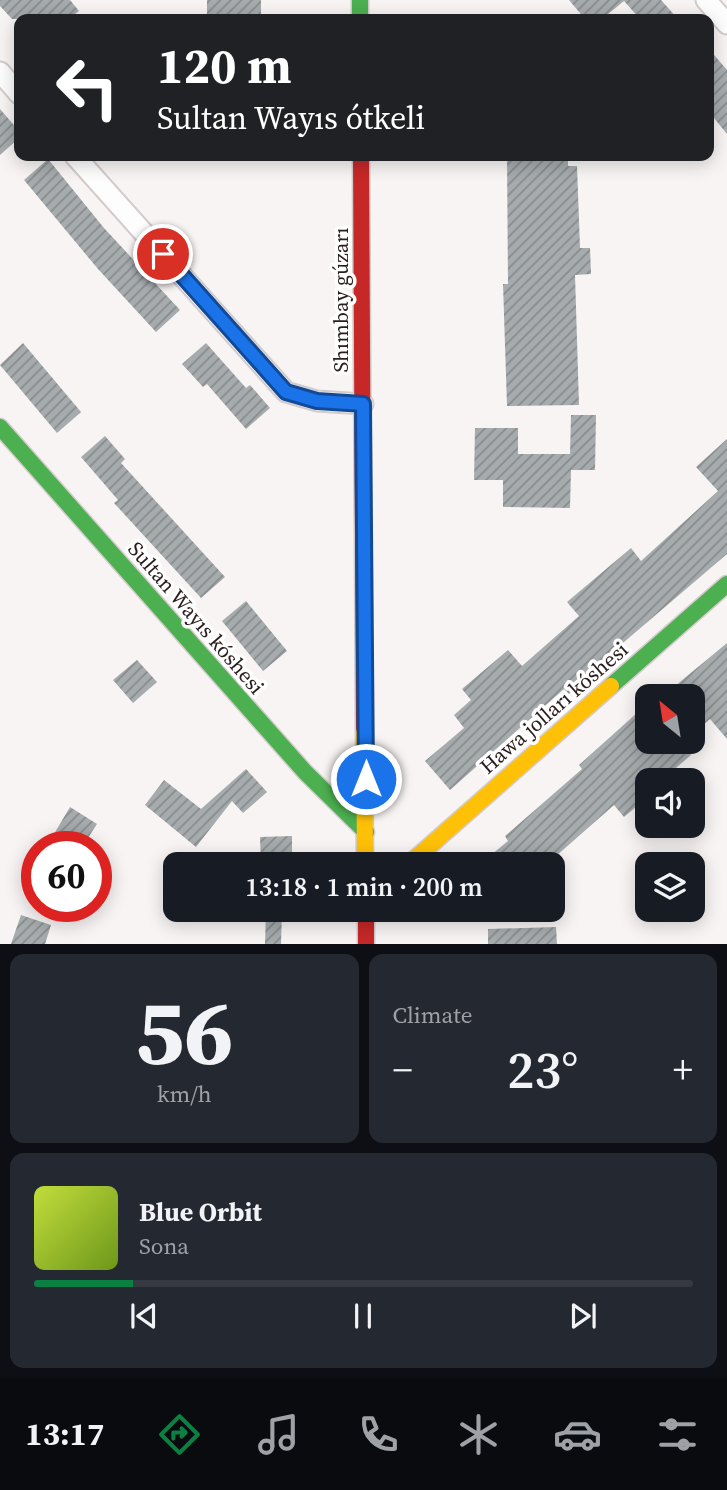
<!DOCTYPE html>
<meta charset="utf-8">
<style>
:root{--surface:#171b24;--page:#242831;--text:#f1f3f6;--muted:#9ea1a6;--line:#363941;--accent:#0b8043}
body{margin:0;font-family:"Source Serif 4",serif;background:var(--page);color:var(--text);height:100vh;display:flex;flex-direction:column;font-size:26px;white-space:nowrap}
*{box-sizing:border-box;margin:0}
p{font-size:23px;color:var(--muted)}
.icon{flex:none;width:38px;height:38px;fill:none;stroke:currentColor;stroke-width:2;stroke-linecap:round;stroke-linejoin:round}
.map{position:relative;height:944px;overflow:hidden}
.sheet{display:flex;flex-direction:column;gap:10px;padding:10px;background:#0d0f14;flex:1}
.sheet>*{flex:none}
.top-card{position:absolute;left:14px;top:14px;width:700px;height:147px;border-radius:14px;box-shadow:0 4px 18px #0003;background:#202124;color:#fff;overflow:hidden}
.needle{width:46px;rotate:330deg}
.tools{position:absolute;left:635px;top:684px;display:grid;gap:14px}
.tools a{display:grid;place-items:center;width:70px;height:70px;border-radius:14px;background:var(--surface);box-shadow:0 4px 18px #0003;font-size:35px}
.speed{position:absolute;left:21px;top:831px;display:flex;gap:14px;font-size:35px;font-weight:700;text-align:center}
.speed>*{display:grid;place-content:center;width:91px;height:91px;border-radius:50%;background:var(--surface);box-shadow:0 4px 18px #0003;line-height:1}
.speed .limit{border:10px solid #d22;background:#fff;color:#111}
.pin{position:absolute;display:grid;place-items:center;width:60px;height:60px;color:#fff;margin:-30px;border:4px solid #fff;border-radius:50%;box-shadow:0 2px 7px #0007}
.me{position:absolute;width:77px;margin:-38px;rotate:0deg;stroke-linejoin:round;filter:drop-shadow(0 0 5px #0008)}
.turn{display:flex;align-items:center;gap:24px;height:147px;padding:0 28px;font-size:32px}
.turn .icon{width:91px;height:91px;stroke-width:2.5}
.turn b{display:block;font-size:49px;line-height:60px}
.big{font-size:52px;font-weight:600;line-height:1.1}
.sheet .card{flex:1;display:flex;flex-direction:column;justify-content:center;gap:10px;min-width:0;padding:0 24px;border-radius:14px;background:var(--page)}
.sheet .dial{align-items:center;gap:0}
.dial b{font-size:91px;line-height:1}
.song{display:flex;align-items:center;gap:21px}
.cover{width:84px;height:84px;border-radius:10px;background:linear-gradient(135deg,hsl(70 70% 55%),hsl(80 70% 35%))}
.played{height:7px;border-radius:4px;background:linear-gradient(90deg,var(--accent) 15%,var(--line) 15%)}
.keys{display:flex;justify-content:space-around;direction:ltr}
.heat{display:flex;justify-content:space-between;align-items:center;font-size:38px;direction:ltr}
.sheet .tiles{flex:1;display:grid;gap:10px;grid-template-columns:1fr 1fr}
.card:last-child{grid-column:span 2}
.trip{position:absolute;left:163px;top:852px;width:402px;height:70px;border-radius:14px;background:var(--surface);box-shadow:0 4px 18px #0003;font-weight:600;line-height:70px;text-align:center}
.tab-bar{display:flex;height:112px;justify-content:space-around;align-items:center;background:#090b0e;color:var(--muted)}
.tab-bar .icon{width:49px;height:49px}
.tab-bar .current{color:var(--accent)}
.tab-bar b{font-size:32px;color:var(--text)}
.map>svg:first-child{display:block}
.building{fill:url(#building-hatch)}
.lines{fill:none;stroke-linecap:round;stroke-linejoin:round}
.street-casing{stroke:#d3cbcb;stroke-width:23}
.fast-casing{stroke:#d3cbcb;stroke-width:19}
.slow-casing{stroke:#d3cbcb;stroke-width:19}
.jam-casing{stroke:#d3cbcb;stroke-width:19}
.street{stroke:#fefdfd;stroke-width:19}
.fast{stroke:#4caf50;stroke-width:16}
.slow{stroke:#ffc107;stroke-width:16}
.jam{stroke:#c62828;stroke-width:16}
.route-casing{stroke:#114b97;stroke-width:18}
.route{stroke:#1a73e8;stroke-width:12}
.labels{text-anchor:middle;stroke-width:7;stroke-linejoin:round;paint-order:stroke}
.street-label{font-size:21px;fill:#2b1d1d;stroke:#fff}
</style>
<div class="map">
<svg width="727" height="944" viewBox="0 0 727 944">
<defs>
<pattern id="building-hatch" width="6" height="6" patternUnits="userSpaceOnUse" patternTransform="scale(1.75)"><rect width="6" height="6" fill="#a6abad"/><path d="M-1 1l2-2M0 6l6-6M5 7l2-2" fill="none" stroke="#878b8c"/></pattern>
</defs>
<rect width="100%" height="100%" fill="#f8f4f4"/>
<g class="building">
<polygon points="0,0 70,0 79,11 69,19 12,19 0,6"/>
<rect x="207" y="0" width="54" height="19"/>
<polygon points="569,0 661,0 678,19 640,19 624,1 602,19 585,19"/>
<polygon points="709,49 727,70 727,134 709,112"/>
<polygon points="0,109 19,131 19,138 0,155"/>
<polygon points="507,156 568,156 568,166 577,166 580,248 590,248 591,274 575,275 579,405 507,406 503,284 508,284"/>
<polygon points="48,159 104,228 180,310 156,332 98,269 24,180"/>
<polygon points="23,343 81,412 57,433 0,365"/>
<polygon points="206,343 246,388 250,385 270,408 246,429 207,384 203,387 182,364"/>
<polygon points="571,415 596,415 595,470 571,470 570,508 503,507 503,480 474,480 475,428 518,428 518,454 570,454"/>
<polygon points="105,436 125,459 121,463 225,577 201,598 114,503 118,500 81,457"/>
<polygon points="727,439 727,554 603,660 605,663 569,694 564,689 450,790 425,761 464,728 454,715 471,700 462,689 508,650 522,666 579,616 567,602 631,548 641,561 718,491 696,467"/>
<polygon points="246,601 287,651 263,671 222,621"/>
<polygon points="727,643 727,739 710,719 693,734 693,696 663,696"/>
<polygon points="137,660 157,682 133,703 113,680"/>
<polygon points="648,703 648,742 680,742 691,755 662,780 648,780 648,797 624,817 614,805 547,864 480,864 508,841 505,836 582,769 579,765"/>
<polygon points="246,769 267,792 243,813 232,801 196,847 145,805 164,780 201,809"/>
<polygon points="70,807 97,824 82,847 74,847 54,834"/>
<polygon points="292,836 292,864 261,864 260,837"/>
<polygon points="266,910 282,910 281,944 265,944"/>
<polygon points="21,915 51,925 45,944 11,944"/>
<polygon points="556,927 557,944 488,944 488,929"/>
</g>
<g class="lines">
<g class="street-casing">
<g id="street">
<polyline points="706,0 727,24"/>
<polyline points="0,72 19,94"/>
<polyline points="75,156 286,392 317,401 363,404"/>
</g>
</g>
<g class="fast-casing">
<g id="fast">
<polyline points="360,0 360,19"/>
<polyline points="0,427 305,772 366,832"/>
<polyline points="611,686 727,584"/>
</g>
</g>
<g class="slow-casing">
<g id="slow">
<polyline points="364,728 365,864"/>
<polyline points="409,864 611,686"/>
</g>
</g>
<g class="jam-casing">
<g id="jam">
<polyline points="361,156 364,728"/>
<polyline points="366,910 366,944"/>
</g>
</g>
<use href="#street" class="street"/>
<use href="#fast" class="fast"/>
<use href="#slow" class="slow"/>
<use href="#jam" class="jam"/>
</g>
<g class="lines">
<g class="route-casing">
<polyline id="route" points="163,254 286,392 317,401 363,404 366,779"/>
</g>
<use href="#route" class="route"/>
</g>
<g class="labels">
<g class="street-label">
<text transform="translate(341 300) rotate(-90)" y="7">Shımbay gúzarı</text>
<text transform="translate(196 618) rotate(49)" y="7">Sultan Wayıs kóshesi</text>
<text transform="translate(554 708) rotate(-41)" y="7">Hawa jolları kóshesi</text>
</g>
</g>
</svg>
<div class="tools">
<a><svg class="needle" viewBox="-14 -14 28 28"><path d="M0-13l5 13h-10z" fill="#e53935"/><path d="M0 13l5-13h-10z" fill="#9ea1a6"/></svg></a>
<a><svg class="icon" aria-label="sound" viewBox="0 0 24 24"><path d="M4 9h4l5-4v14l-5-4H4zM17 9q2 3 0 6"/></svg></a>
<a><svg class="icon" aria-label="layers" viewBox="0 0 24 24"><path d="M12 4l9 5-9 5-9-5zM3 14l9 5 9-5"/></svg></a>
</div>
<div class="speed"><div class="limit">60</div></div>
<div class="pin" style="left:163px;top:254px;background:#d93025"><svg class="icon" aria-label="arrive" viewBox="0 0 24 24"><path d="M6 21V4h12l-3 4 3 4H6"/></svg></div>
<svg class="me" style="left:366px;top:779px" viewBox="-20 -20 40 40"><circle r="17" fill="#1a73e8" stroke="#fff" stroke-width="3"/><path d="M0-11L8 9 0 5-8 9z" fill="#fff"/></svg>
<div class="trip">13:18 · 1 min · 200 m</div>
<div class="top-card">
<div class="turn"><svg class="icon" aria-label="left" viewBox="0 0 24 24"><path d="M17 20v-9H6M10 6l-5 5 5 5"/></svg><div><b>120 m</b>Sultan Wayıs ótkeli</div></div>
</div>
</div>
<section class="sheet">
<div class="tiles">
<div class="card dial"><b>56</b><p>km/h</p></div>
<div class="card"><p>Climate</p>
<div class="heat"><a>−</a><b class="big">23°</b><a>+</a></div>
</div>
<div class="card">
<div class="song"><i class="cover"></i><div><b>Blue Orbit</b><p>Sona</p></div></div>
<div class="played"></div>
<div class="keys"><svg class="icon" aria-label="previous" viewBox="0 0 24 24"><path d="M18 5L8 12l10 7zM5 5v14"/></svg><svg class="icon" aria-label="pause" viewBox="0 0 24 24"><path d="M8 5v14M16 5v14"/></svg><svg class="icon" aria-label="next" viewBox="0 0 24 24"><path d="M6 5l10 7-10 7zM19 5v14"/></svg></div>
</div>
</div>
</section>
<nav class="tab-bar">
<b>13:17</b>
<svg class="icon current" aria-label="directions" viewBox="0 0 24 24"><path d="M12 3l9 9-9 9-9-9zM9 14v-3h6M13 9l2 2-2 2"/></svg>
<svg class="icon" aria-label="music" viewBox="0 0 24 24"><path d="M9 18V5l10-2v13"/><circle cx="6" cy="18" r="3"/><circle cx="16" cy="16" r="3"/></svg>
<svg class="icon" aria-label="phone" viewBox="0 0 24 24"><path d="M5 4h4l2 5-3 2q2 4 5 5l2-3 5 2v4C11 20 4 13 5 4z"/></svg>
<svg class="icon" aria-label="climate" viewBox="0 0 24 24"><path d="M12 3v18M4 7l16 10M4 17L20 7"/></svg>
<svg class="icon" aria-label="car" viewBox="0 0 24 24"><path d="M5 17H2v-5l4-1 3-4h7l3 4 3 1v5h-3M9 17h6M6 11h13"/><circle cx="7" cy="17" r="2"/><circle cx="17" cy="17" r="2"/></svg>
<svg class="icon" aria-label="filters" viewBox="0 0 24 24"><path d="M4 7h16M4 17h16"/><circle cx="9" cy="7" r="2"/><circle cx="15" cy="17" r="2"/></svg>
</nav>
